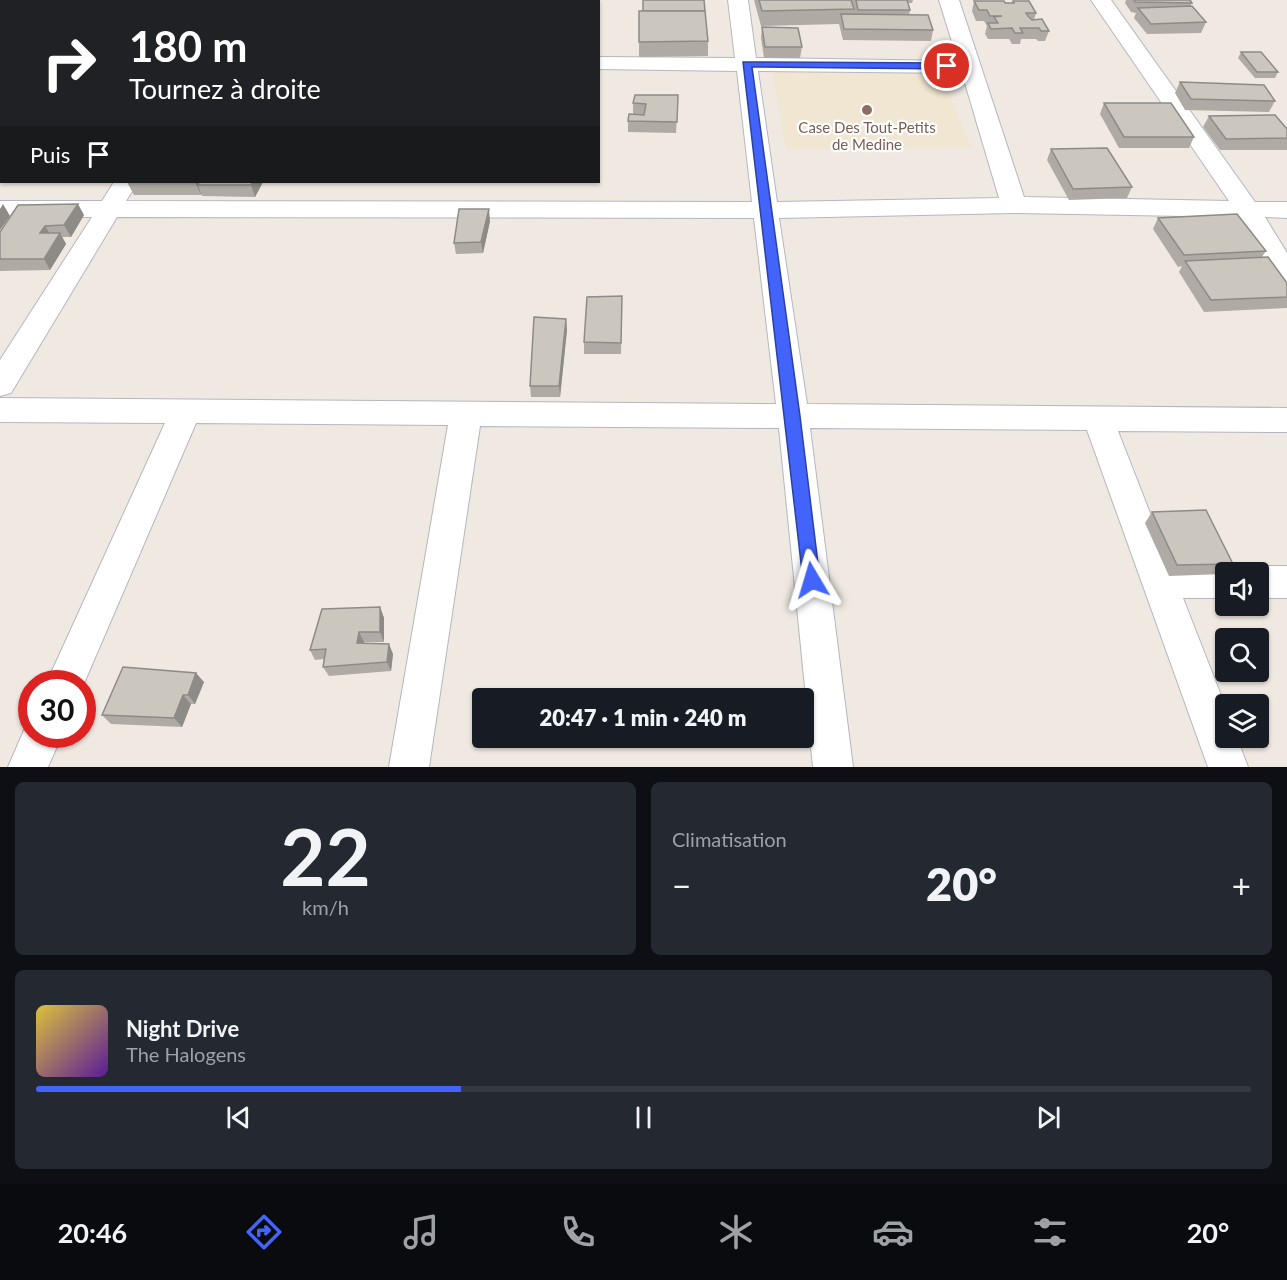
<!DOCTYPE html>
<html lang="fr">
<meta charset="utf-8">
<style>
:root{--surface:#171b24;--page:#242831;--text:#f1f3f6;--muted:#9ea1a6;--line:#363941;--accent:#4264fb}
body{margin:0;font-family:Lato,sans-serif;background:var(--page);color:var(--text);height:100vh;display:flex;flex-direction:column;font-size:22px;white-space:nowrap}
*{box-sizing:border-box;margin:0}
p{font-size:20px;color:var(--muted)}
.icon{flex:none;width:33px;height:33px;fill:none;stroke:currentColor;stroke-width:2;stroke-linecap:round;stroke-linejoin:round}
.map{position:relative;height:767px;overflow:hidden}
.details{display:flex;flex-direction:column;gap:15px;padding:15px;background:#0d0f14;flex:1}
.details>*{flex:none}
.guide{position:absolute;left:0px;top:0px;width:600px;height:183px;box-shadow:0 2px 4px #0004;background:#202124;color:#fff;overflow:hidden}
.buttons{position:absolute;left:1215px;top:562px;display:grid;gap:12px}
.buttons a{display:grid;place-items:center;width:54px;height:54px;border-radius:6px;background:var(--surface);box-shadow:0 2px 4px #0004;font-size:30px}
.speed{position:absolute;left:18px;top:670px;display:flex;gap:12px;font-size:30px;font-weight:700;text-align:center}
.speed>*{display:grid;place-content:center;width:78px;height:78px;border-radius:50%;background:var(--surface);box-shadow:0 2px 4px #0004;line-height:1}
.speed .limit{border:9px solid #d22;background:#fff;color:#111}
.pin{position:absolute;display:grid;place-items:center;width:51px;height:51px;color:#fff;margin:-26px;border:3px solid #fff;border-radius:50%;box-shadow:0 2px 6px #0007}
.me{position:absolute;width:66px;margin:-33px;rotate:353deg;stroke-linejoin:round;filter:drop-shadow(0 0 4px #0008)}
.turn{display:flex;align-items:center;gap:21px;height:126px;padding:0 30px;font-size:27px}
.turn .icon{width:78px;height:78px;stroke-width:2.5}
.turn b{display:block;font-size:42px;line-height:51px}
.then{display:flex;align-items:center;height:57px;padding:0 30px;background:#0003;gap:12px;font-size:22px}
.big{font-size:45px;font-weight:800;line-height:1.1}
.details .tile{flex:1;display:flex;flex-direction:column;justify-content:center;gap:9px;min-width:0;padding:0 21px;border-radius:9px;background:var(--page)}
.details .dial{align-items:center;gap:0}
.dial b{font-size:78px;line-height:1}
.song{display:flex;align-items:center;gap:18px}
.cover{width:72px;height:72px;border-radius:9px;background:linear-gradient(135deg,hsl(50 70% 55%),hsl(270 70% 35%))}
.played{height:6px;border-radius:3px;background:linear-gradient(90deg,var(--accent) 35%,var(--line) 35%)}
.keys{display:flex;justify-content:space-around;direction:ltr}
.heat{display:flex;justify-content:space-between;align-items:center;font-size:33px;direction:ltr}
.details .tiles{flex:1;display:grid;gap:15px;grid-template-columns:1fr 1fr}
.tile:last-child{grid-column:span 2}
.trip{position:absolute;left:472px;top:688px;width:342px;height:60px;border-radius:6px;background:var(--surface);box-shadow:0 2px 4px #0004;font-weight:800;line-height:60px;text-align:center}
.menu{display:flex;height:96px;justify-content:space-around;align-items:center;background:#090b0e;color:var(--muted)}
.menu .icon{width:42px;height:42px}
.menu .on{color:var(--accent)}
.menu b{font-size:27px;color:var(--text)}
.map>svg:first-child{display:block}
.education{fill:#f0e6d1}
.lines{fill:none;stroke-linecap:round;stroke-linejoin:round}
.street-casing{stroke:#b4b7c1;stroke-width:2}
.street{fill:#fff;fill-rule:evenodd}
.wall{fill:#afaba4}
.shaded-wall{fill:#8e8b86}
.building{fill:#cbc7bf;stroke:#8e8b86;stroke-width:1.5}
.route{fill:#4264fb;stroke:#2b41a3;stroke-width:1.5}
.education-dot{fill:#8d6e63;stroke:#fff;stroke-width:2}
.labels{text-anchor:middle;stroke-width:4.5;stroke-linejoin:round;paint-order:stroke}
.far-education-label{font-size:15px;fill:#785e54;stroke:#fff}
</style>
<div class="map">
<svg width="1287" height="767" viewBox="0 0 1287 767">
<rect width="100%" height="100%" fill="#efe9e1"/>
<polygon class="education" points="940,71 971,148 786,149 772,72"/>
<g class="lines">
<g class="street-casing">
<g id="street">
<polygon points="230,0 250,0 230,2"/>
<rect x="469" y="0" width="20" height="2"/>
<path d="M 728,0 L 748,0 L 756,58 L 958,61 L 939,0 L 959,0 L 1024,197 L 1229,201 L 1091,0 L 1111,0 L 1255,202 L 1287,202 L 1287,218 L 1265,217 L 1287,253 L 1287,284 L 1277,281 L 1240,217 L 1014,213 L 779,218 L 807,404 L 1287,408 L 1287,432 L 1118,431 L 1171,567 L 1226,566 L 1240,573 L 1226,573 L 1226,598 L 1183,598 L 1226,708 L 1226,738 L 1237,738 L 1248,767 L 1208,767 L 1087,430 L 810,428 L 853,767 L 813,767 L 779,428 L 480,426 L 429,767 L 389,767 L 448,425 L 196,423 L 82,688 L 82,684 L 46,684 L 165,423 L 0,422 L 0,398 L 776,404 L 754,218 L 117,217 L 11,393 L 0,396 L 0,360 L 92,217 L 0,217 L 0,201 L 102,201 L 114,182 L 138,182 L 126,201 L 752,202 L 737,71 L 598,69 L 598,57 L 735,58 ZM 758,71 L 962,73 L 999,198 L 777,202 Z"/>
<polygon points="1258,566 1287,566 1287,598 1258,598 1258,573 1244,573"/>
<polygon points="32,720 32,735 62,735 48,767 8,767 28,721"/>
</g>
</g>
<use href="#street" class="street"/>
</g>
<g class="wall">
<polygon points="754,0 851,0 852,4 852,0 913,0 912,3 908,3 910,10 909,15 933,30 931,41 843,40 839,24 761,26"/>
<polygon points="1126,0 1190,0 1192,3 1190,6 1206,22 1201,33 1147,34 1134,18 1136,13 1131,12 1125,3"/>
<polygon points="974,1 1012,3 1013,1 1036,13 1034,20 1049,31 1045,41 1038,41 1036,39 1021,39 1020,44 1012,44 1009,39 988,39 985,34 987,26 984,21 976,21 972,11"/>
<polygon points="639,11 643,11 708,41 708,56 639,57"/>
<polygon points="762,27 802,47 800,58 764,58 761,38"/>
<polygon points="1241,52 1278,72 1275,78 1255,78 1238,58"/>
<polygon points="1180,82 1275,101 1269,112 1185,110 1175,93"/>
<polygon points="678,95 676,133 628,132 628,121 644,115 633,114 633,103"/>
<polygon points="1104,103 1194,137 1189,148 1119,148 1100,114"/>
<polygon points="1209,116 1287,129 1287,150 1220,150 1203,127"/>
<polygon points="1051,149 1132,187 1127,198 1069,200 1047,160"/>
<polygon points="127,182 263,182 255,197 202,196 201,194 201,195 134,195"/>
<polygon points="84,215 71,237 62,237 66,244 50,270 0,271 0,232"/>
<polygon points="1158,218 1266,251 1261,258 1287,283 1287,308 1204,312 1179,272 1182,266 1178,267 1153,229"/>
<polygon points="490,221 483,253 456,254 454,243"/>
<polygon points="622,308 621,354 584,354 584,342"/>
<polygon points="566,319 567,330 560,397 531,397 530,386"/>
<polygon points="1152,512 1233,564 1224,574 1169,576 1145,523"/>
<polygon points="380,607 384,618 384,642 364,642 364,644 393,654 391,671 329,676 323,667 324,659 315,660 310,650"/>
<polygon points="204,682 195,704 191,704 182,727 111,724 102,715"/>
</g>
<g class="shaded-wall">
<polygon points="195,182 208,182 198,185 201,194 201,195"/>
<polygon points="253,182 263,182 255,197 251,185"/>
<polygon points="3,204 10,216 0,230 0,209"/>
<polygon points="78,204 84,215 71,237 64,225"/>
<polygon points="489,209 490,221 483,253 481,242"/>
<polygon points="45,226 52,237 40,233"/>
<polygon points="60,233 66,244 50,270 44,259"/>
<polygon points="566,319 567,330 560,397 559,386"/>
<polygon points="380,607 384,618 384,642 380,632"/>
<polygon points="359,632 364,642 361,653 357,643"/>
<polygon points="389,644 393,654 391,671 387,662"/>
<polygon points="196,673 204,682 195,704 188,695"/>
<polygon points="183,695 191,704 182,727 174,718"/>
</g>
<g class="building">
<polygon points="38,0 67,0 66,2 37,2"/>
<rect x="485" y="0" width="44" height="2"/>
<polygon points="643,0 704,0 705,11 643,11"/>
<polygon points="759,0 851,0 854,9 762,11"/>
<polygon points="856,0 907,0 910,10 858,10"/>
<polygon points="1134,0 1190,0 1192,3 1135,2"/>
<polygon points="974,1 1004,1 1005,3 1014,3 1013,1 1029,1 1036,13 1026,13 1028,16 1032,20 1042,19 1049,31 1041,31 1039,28 1020,28 1023,33 1015,33 1012,28 991,29 988,23 998,23 994,17 1002,16 990,16 987,10 979,10"/>
<polygon points="1192,6 1206,22 1151,24 1138,8"/>
<polygon points="639,11 705,11 708,41 639,42"/>
<polygon points="841,14 928,15 933,30 844,29"/>
<polygon points="762,27 798,28 802,47 765,47"/>
<polygon points="0,32 2,32 2,62 0,64"/>
<polygon points="1241,52 1261,52 1278,72 1257,72"/>
<polygon points="1180,82 1264,85 1275,101 1191,99"/>
<polygon points="635,95 678,95 677,122 628,121 629,114 644,115 646,104 633,103"/>
<polygon points="1104,103 1171,103 1194,137 1124,137"/>
<polygon points="1275,115 1287,129 1287,138 1226,139 1209,116"/>
<polygon points="1107,148 1132,187 1073,189 1051,149"/>
<polygon points="199,182 253,182 251,185 198,185"/>
<polygon points="78,204 64,225 45,226 40,233 60,233 44,259 0,259 0,232 18,205"/>
<polygon points="459,209 489,209 481,242 454,243"/>
<polygon points="1237,214 1266,251 1184,255 1158,218"/>
<polygon points="1268,257 1287,283 1287,297 1211,300 1185,261"/>
<polygon points="622,296 621,343 584,342 587,297"/>
<polygon points="534,317 566,319 559,386 530,386"/>
<polygon points="1206,510 1233,564 1177,565 1152,512"/>
<polygon points="380,607 380,632 359,632 357,643 389,644 387,662 323,667 326,649 310,650 322,609"/>
<polygon points="123,667 196,673 188,695 183,695 174,718 102,715"/>
</g>
<polygon class="route" points="743,62 947,63 952,66 947,69 752,67 800,416 820,580 817,585 812,587 806,585 803,580"/>
<circle class="education-dot" cx="867" cy="110" r="6"/>
<g class="labels">
<g class="far-education-label">
<text x="867" y="133">Case Des Tout-Petits<tspan x="867" dy="17">de Medine</tspan></text>
</g>
</g>
</svg>
<div class="buttons">
<a><svg class="icon" aria-label="sound" viewBox="0 0 24 24"><path d="M4 9h4l5-4v14l-5-4H4zM17 9q2 3 0 6"/></svg></a>
<a><svg class="icon" aria-label="search" viewBox="0 0 24 24"><circle cx="10" cy="10" r="6"/><path d="M15 15l6 6"/></svg></a>
<a><svg class="icon" aria-label="layers" viewBox="0 0 24 24"><path d="M12 4l9 5-9 5-9-5zM3 14l9 5 9-5"/></svg></a>
</div>
<div class="speed"><div class="limit">30</div></div>
<div class="pin" style="left:947px;top:66px;background:#d93025"><svg class="icon" aria-label="arrive" viewBox="0 0 24 24"><path d="M6 21V4h12l-3 4 3 4H6"/></svg></div>
<svg class="me" style="left:812px;top:580px" viewBox="-20 -20 40 40"><path d="M0-17L14 15 0 8-14 15z" fill="#4264fb" stroke="#fff" stroke-width="4"/></svg>
<div class="trip">20:47 · 1 min · 240 m</div>
<div class="guide">
<div class="turn"><svg class="icon" aria-label="right" viewBox="0 0 24 24"><path d="M7 20v-9h11M14 6l5 5-5 5"/></svg><div><b>180 m</b>Tournez à droite</div></div>
<div class="then">Puis<svg class="icon" aria-label="arrive" viewBox="0 0 24 24"><path d="M6 21V4h12l-3 4 3 4H6"/></svg></div>
</div>
</div>
<section class="details">
<div class="tiles">
<div class="tile dial"><b>22</b><p>km/h</p></div>
<div class="tile"><p>Climatisation</p>
<div class="heat"><a>−</a><b class="big">20°</b><a>+</a></div>
</div>
<div class="tile">
<div class="song"><i class="cover"></i><div><b>Night Drive</b><p>The Halogens</p></div></div>
<div class="played"></div>
<div class="keys"><svg class="icon" aria-label="previous" viewBox="0 0 24 24"><path d="M18 5L8 12l10 7zM5 5v14"/></svg><svg class="icon" aria-label="pause" viewBox="0 0 24 24"><path d="M8 5v14M16 5v14"/></svg><svg class="icon" aria-label="next" viewBox="0 0 24 24"><path d="M6 5l10 7-10 7zM19 5v14"/></svg></div>
</div>
</div>
</section>
<nav class="menu">
<b>20:46</b>
<svg class="icon on" aria-label="directions" viewBox="0 0 24 24"><path d="M12 3l9 9-9 9-9-9zM9 14v-3h6M13 9l2 2-2 2"/></svg>
<svg class="icon" aria-label="music" viewBox="0 0 24 24"><path d="M9 18V5l10-2v13"/><circle cx="6" cy="18" r="3"/><circle cx="16" cy="16" r="3"/></svg>
<svg class="icon" aria-label="phone" viewBox="0 0 24 24"><path d="M5 4h4l2 5-3 2q2 4 5 5l2-3 5 2v4C11 20 4 13 5 4z"/></svg>
<svg class="icon" aria-label="climate" viewBox="0 0 24 24"><path d="M12 3v18M4 7l16 10M4 17L20 7"/></svg>
<svg class="icon" aria-label="car" viewBox="0 0 24 24"><path d="M5 17H2v-5l4-1 3-4h7l3 4 3 1v5h-3M9 17h6M6 11h13"/><circle cx="7" cy="17" r="2"/><circle cx="17" cy="17" r="2"/></svg>
<svg class="icon" aria-label="filters" viewBox="0 0 24 24"><path d="M4 7h16M4 17h16"/><circle cx="9" cy="7" r="2"/><circle cx="15" cy="17" r="2"/></svg>
<b>20°</b>
</nav>
